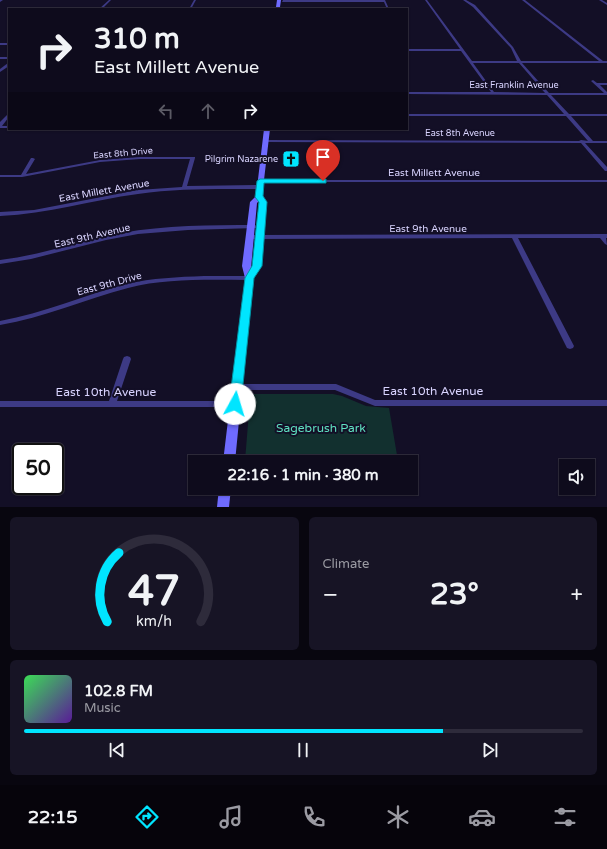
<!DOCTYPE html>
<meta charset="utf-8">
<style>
:root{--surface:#0e0b1c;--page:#171425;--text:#f1f3f6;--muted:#9b9ba3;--line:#2e2b3b;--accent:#00e5ff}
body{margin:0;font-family:"Varela Round",sans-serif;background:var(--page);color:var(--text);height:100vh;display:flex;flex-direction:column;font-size:15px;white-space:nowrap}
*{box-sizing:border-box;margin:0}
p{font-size:13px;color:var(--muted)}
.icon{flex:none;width:22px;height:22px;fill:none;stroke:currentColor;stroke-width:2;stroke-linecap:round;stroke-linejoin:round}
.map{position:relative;height:507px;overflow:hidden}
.side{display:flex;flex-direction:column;gap:10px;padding:10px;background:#08060f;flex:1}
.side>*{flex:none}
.top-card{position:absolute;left:8px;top:8px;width:400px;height:122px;border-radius:0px;box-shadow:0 1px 3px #0004,0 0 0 1px var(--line);background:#0e0b1c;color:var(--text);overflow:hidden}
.controls{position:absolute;left:559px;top:459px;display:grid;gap:8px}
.controls a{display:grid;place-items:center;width:36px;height:36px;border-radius:0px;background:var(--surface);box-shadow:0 1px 3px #0004,0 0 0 1px var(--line);font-size:20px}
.speed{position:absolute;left:12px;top:443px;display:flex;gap:8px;font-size:20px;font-weight:700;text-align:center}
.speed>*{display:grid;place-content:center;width:52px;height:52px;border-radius:50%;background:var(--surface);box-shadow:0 1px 3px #0004,0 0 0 1px var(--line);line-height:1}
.speed .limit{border:2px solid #111;border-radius:6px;background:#fff;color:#111}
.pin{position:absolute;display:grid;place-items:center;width:34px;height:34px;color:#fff;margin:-41px -17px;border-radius:50% 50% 50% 0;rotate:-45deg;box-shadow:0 0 4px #0007}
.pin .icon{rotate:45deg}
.me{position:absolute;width:44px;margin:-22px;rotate:6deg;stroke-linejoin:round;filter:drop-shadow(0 0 3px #0008)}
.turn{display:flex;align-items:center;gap:14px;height:84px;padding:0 20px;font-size:18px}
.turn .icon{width:52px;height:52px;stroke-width:2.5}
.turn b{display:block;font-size:28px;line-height:34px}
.lanes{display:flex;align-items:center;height:38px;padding:0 20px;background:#0003;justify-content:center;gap:20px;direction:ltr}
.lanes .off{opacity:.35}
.big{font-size:30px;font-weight:700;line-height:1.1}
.side .widget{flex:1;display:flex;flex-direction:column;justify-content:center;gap:6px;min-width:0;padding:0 14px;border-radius:6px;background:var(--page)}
.side .dial{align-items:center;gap:0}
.dial svg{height:104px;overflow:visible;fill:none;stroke:var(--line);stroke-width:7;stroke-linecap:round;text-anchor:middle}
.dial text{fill:var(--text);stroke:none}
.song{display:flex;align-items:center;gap:12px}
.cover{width:48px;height:48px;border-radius:6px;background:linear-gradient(135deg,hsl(130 70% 55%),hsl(270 70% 35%))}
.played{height:4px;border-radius:2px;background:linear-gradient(90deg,var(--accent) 75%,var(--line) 75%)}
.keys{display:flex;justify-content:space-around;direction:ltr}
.heat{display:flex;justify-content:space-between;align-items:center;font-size:22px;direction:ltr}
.side .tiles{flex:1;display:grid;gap:10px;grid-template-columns:1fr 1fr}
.widget:last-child{grid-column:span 2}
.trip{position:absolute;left:188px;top:455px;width:230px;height:40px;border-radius:0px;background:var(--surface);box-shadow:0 1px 3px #0004,0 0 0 1px var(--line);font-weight:700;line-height:40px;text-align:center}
.tab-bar{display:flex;height:64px;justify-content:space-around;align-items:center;background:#06040b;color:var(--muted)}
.tab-bar .icon{width:28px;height:28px}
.tab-bar .active{color:var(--accent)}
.tab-bar b{font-size:18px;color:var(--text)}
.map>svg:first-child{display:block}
.green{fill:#12302f}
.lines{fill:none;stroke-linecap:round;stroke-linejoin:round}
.street{fill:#3d3a85;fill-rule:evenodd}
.secondary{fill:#6f6bff;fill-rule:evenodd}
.route{fill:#00e5ff;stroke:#0095a6}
.labels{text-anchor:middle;stroke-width:4;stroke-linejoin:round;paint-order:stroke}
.far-street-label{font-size:9px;fill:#d9d4ff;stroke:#130f26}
.far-poi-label{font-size:9px;fill:#d9d4ff;stroke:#130f26;text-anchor:end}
.street-label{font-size:10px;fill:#d9d4ff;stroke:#130f26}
.near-street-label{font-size:12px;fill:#d9d4ff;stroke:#130f26}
.near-park-label{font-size:12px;fill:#5fe0c0;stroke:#130f26}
</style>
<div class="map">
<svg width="607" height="507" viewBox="0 0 607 507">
<rect width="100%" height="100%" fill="#130f26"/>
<polygon class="green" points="254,394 333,394 342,396 366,406 389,408 398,461 245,461 250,399"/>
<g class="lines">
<g class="street">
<polygon points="0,0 3,0 0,2"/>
<polygon points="109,0 111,0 102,9 99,9"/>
<polygon points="194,0 196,0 191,9 189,9"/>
<polygon points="283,0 385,0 389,9 387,9 384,2 282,2"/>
<path d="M 425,0 L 427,0 L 472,61 L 517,61 L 511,48 L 473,7 L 463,0 L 466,0 L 475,5 L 513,47 L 521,61 L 599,61 L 522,0 L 525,0 L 603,61 L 607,61 L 607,63 L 522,63 L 549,93 L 604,93 L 591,81 L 593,80 L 597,83 L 607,83 L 607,85 L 600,85 L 607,92 L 607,95 L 551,95 L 569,114 L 607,114 L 607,116 L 571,116 L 593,141 L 607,141 L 607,143 L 585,143 L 607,167 L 607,171 L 605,171 L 581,143 L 264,142 L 264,141 L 266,140 L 579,141 L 581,140 L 588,141 L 566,116 L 407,116 L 407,114 L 564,114 L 547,95 L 407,94 L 407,92 L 491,92 L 461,51 L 407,51 L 407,49 L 460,49 ZM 473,63 L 519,63 L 545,93 L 494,92 Z"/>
<polygon points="599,0 602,0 607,3 607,5"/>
<rect x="0" y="43" width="9" height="2"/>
<rect x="0" y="57" width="9" height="2"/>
<polygon points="8,63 9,63 9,66 0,72 0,69"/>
<polygon points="8,114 9,114 9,117 2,126 9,126 9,128 0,128 0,122"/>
<path d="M 140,157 L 195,157 L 195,158 L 187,186 L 260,185 L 263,187 L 260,189 C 219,189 179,188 138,194 C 92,200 48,214 0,216 L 0,212 L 34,210 L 138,190 L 182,187 L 190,159 L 140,159 L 100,162 L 22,177 L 0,177 L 0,175 L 21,175 L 31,158 L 33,158 L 35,159 L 26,174 L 100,160 Z"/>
<polygon points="258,180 607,180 607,182 260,182 258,181"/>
<path d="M 255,225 L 258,227 L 257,228 L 188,230 L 138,234 L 106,240 L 31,259 L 0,264 L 0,260 C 41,255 81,241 122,233 C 165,225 211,225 255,225 Z"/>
<polygon points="607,234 607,238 606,238 607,245 605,244 600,238 518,238 574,346 573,348 570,349 567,348 512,238 249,239 246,237 249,235"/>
<path d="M 204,276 L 249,276 L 252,278 L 249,280 C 209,280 167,278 128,288 C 85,299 44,318 0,325 L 0,321 C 44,313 84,295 127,284 C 152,278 178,277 204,276 Z"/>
<polygon points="127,356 130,357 131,359 117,401 235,401 238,402 239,404 238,406 235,407 0,407 0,401 109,401 123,359 124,357"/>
<polygon points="237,384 336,384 375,400 607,400 607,406 375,406 335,390 237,390 234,389 233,387 234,385"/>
</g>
<g class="secondary">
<polygon points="277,0 281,0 280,7 283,9 279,9 276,7"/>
<path d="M 264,129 L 270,129 L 262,197 L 267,202 L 261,265 L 253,278 L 235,462 L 223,462 L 245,278 L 242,266 L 250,202 L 256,196 ZM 259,201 L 253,265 L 251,268 L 257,203 Z"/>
<polygon points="219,488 231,488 229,507 217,507"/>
</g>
</g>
<polygon class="route" points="323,179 326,179 326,183 264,183 263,196 267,202 262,266 254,278 241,404 239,408 235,409 231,408 229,404 245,278 252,266 259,202 255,197 257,181 260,179"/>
<defs>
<g id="church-square" transform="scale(0.9)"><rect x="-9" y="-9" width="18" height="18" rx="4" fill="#00e5ff" stroke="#130f26"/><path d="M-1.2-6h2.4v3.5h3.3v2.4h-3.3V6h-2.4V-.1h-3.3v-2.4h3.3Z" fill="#111"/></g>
</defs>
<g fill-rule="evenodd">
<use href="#church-square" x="291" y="159"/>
</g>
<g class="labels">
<g class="far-street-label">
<text x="514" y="88">East Franklin Avenue</text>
<text x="460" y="136">East 8th Avenue</text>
<text transform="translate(123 153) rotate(-5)" y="3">East 8th Drive</text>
</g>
<g class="far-poi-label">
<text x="278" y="162">Pilgrim Nazarene</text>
</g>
<g class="street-label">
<text x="434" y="176">East Millett Avenue</text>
<text transform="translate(104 190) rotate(-10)" y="4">East Millett Avenue</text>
<text x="428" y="232">East 9th Avenue</text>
<text transform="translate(92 235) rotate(-13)" y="4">East 9th Avenue</text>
<text transform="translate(109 283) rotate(-15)" y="4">East 9th Drive</text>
</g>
<g class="near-street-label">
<text x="433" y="395">East 10th Avenue</text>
<text x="106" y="396">East 10th Avenue</text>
</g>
<g class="near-park-label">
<text x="321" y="432">Sagebrush Park</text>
</g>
</g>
</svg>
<div class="controls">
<a><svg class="icon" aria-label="sound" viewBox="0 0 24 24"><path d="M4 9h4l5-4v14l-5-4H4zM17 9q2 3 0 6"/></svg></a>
</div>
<div class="speed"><div class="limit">50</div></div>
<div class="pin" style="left:323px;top:181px;background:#d93025"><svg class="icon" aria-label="arrive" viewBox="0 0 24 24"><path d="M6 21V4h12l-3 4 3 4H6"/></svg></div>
<svg class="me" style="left:235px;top:404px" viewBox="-20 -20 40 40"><circle r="19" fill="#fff"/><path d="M0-13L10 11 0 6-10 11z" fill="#00e5ff"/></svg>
<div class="trip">22:16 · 1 min · 380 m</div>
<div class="top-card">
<div class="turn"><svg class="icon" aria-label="right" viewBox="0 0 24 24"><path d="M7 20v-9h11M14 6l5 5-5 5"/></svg><div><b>310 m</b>East Millett Avenue</div></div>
<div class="lanes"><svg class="icon off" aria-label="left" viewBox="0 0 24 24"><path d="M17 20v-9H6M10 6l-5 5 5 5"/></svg><svg class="icon off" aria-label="ahead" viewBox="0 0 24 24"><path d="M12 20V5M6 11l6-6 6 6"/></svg><svg class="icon" aria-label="right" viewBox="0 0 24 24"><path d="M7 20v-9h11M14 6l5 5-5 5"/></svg></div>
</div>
</div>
<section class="side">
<div class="tiles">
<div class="widget dial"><svg viewBox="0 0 100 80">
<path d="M14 69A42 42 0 1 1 86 69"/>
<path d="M14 69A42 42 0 0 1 23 16" stroke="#00e5ff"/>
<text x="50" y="56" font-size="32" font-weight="700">47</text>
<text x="50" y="72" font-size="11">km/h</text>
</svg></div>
<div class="widget"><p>Climate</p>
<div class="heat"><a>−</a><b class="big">23°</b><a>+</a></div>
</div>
<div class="widget">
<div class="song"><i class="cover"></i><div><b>102.8 FM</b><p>Music</p></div></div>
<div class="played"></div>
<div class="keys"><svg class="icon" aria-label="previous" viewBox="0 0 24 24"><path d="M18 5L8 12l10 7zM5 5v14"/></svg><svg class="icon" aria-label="pause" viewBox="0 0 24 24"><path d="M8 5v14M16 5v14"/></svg><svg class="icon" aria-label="next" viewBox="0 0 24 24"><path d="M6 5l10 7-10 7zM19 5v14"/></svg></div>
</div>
</div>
</section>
<nav class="tab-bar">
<b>22:15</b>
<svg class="icon active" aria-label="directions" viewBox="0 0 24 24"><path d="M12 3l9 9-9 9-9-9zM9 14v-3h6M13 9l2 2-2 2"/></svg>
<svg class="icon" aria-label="music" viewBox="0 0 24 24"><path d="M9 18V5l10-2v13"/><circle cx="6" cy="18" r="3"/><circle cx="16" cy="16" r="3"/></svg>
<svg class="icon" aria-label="phone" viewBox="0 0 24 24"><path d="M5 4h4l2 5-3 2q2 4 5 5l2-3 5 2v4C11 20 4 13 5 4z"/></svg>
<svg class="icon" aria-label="climate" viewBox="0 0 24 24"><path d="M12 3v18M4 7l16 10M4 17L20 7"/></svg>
<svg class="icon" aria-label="car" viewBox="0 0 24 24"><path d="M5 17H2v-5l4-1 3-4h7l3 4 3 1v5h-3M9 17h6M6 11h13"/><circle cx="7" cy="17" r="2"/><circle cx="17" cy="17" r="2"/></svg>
<svg class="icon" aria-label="filters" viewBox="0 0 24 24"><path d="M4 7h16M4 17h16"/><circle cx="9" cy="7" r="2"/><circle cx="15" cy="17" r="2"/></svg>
</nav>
